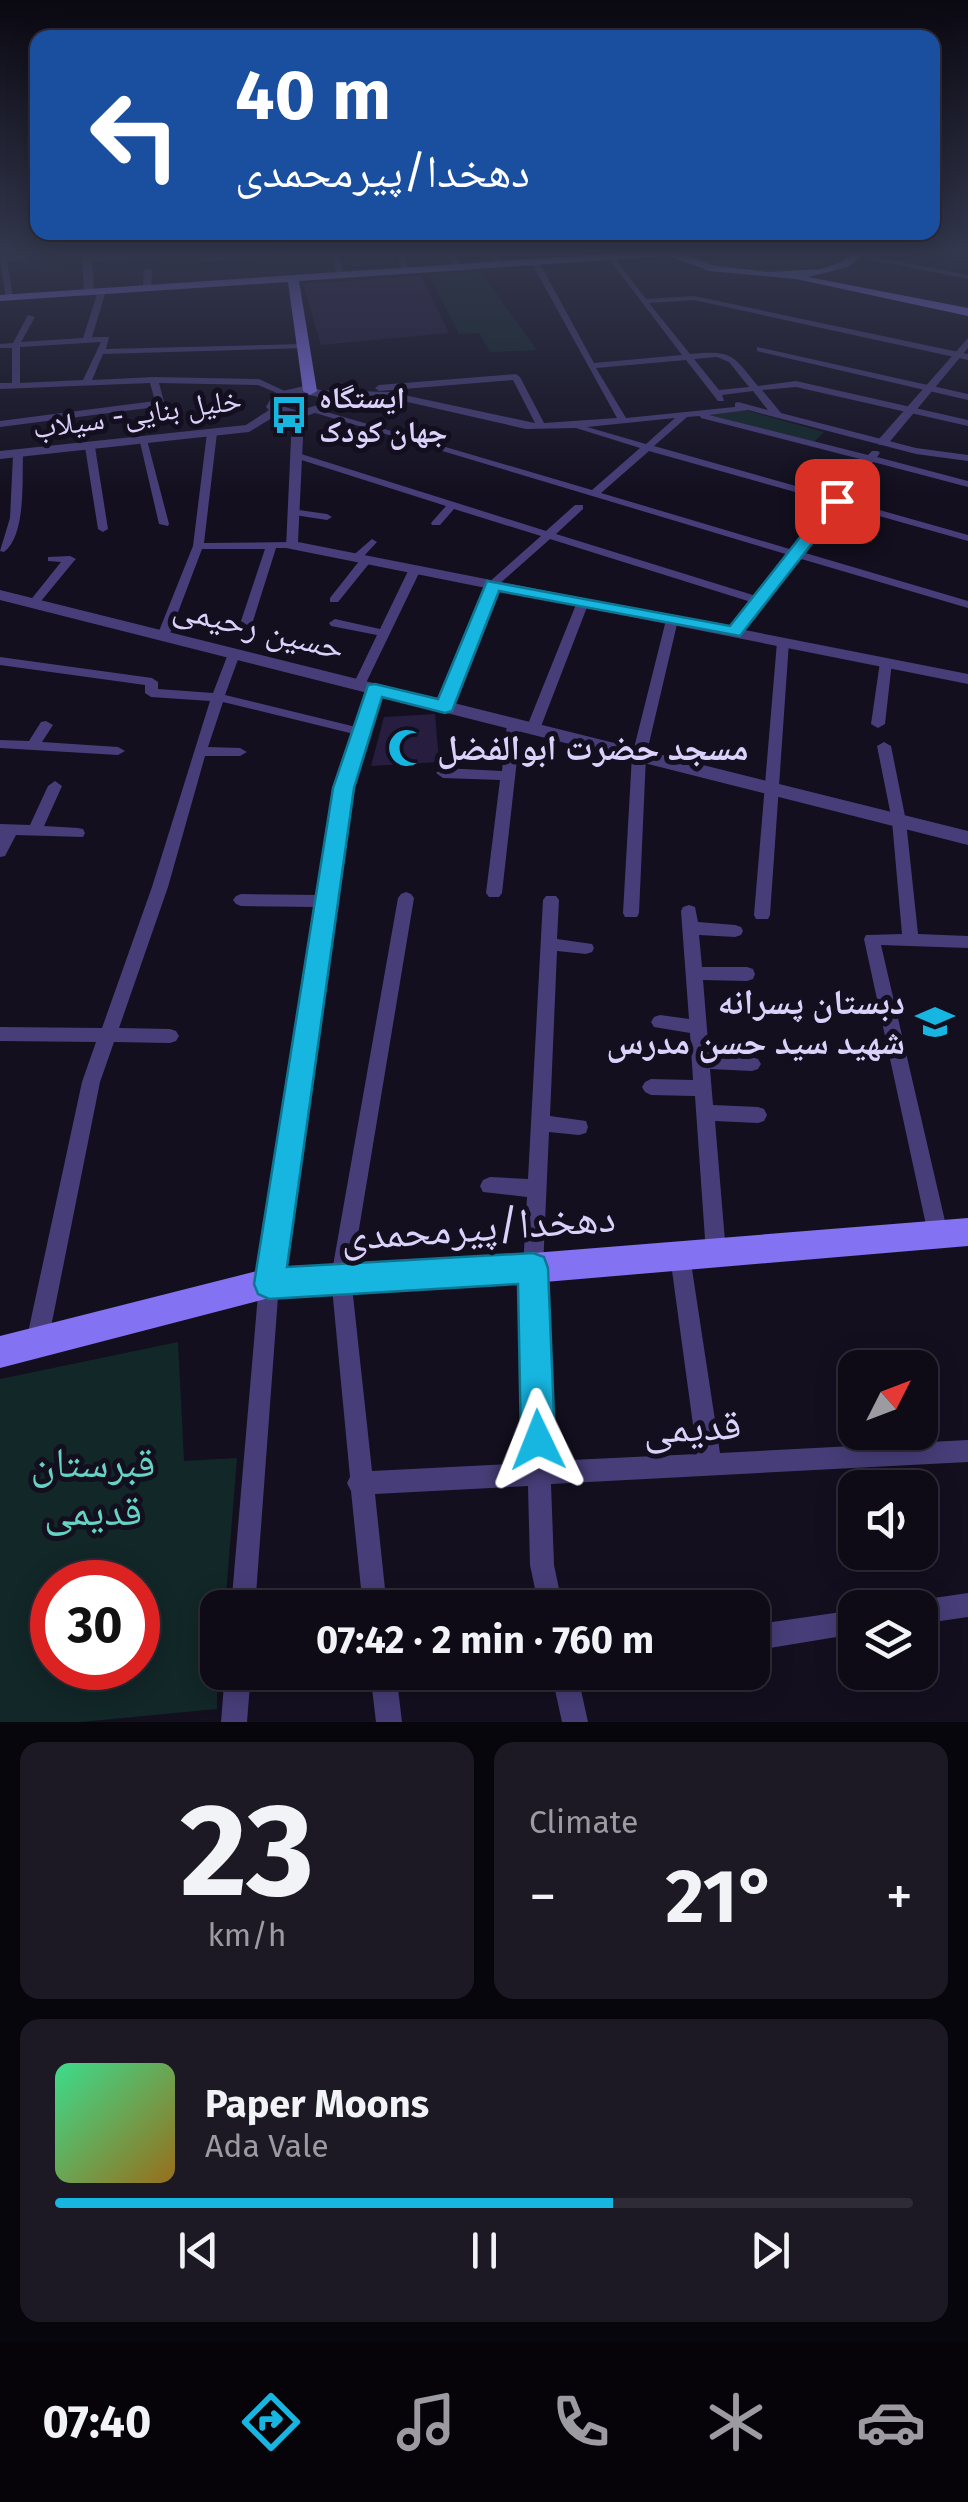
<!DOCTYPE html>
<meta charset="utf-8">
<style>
:root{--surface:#0e0b17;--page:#1c1924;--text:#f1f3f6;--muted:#9b9ba1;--line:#2e2b36;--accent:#16b6e1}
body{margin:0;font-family:"Fira Sans","Noto Naskh Arabic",sans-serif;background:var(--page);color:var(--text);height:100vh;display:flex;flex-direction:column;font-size:38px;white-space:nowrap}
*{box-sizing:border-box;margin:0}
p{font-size:32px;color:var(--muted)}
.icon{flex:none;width:55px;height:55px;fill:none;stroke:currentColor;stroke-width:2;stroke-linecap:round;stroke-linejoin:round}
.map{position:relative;height:1722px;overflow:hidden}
.sheet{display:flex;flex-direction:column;gap:20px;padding:20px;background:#08060d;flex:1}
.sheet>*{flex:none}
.top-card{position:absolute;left:30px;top:30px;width:910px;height:210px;border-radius:20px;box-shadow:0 5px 25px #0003,0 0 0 2px var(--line);background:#1a4fa0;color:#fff;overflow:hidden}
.needle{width:65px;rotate:48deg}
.tools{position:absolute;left:838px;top:1350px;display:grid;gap:20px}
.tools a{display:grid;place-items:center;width:100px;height:100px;border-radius:20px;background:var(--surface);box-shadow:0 5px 25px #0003,0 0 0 2px var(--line);font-size:50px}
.speed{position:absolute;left:30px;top:1560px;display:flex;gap:20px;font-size:50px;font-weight:700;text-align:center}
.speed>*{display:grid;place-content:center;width:130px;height:130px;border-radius:50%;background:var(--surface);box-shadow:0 5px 25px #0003,0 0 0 2px var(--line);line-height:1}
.speed .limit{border:15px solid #d22;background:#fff;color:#111}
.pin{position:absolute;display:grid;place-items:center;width:85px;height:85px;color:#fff;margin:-42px;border-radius:20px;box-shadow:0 5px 15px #0006}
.me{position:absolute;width:110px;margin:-55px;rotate:358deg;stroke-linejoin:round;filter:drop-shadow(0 0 8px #0008)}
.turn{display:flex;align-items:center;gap:35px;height:210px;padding:0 40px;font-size:45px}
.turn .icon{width:130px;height:130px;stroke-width:2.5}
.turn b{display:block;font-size:70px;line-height:85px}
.big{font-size:75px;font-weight:700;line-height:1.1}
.sheet .widget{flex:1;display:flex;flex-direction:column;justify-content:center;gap:15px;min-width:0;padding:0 35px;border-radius:20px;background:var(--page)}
.sheet .dial{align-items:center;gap:0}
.dial b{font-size:130px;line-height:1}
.song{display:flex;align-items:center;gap:30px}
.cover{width:120px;height:120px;border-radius:15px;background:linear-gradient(135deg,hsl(150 70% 55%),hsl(40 70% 35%))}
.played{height:10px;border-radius:5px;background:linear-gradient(90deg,var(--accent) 65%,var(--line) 65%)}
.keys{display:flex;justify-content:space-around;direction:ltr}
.heat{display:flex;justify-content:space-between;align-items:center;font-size:55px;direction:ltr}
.sheet .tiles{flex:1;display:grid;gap:20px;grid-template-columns:1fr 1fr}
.widget:last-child{grid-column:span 2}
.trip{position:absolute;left:200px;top:1590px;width:570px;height:100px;border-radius:20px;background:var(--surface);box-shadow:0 5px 25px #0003,0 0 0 2px var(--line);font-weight:700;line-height:100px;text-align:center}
.tabs{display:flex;height:160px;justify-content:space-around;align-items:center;background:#060409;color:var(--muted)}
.tabs .icon{width:70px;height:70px}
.tabs .on{color:var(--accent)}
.tabs b{font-size:45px;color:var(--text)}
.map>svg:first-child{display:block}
.green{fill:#122728;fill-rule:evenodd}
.building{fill:#271d3e}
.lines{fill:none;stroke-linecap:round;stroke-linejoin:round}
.minor{fill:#473e79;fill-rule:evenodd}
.tertiary{fill:#473e79;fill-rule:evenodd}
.secondary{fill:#8372f1;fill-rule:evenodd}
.route{fill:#16b6e1;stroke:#0e7692;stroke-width:2.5}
.labels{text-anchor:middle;stroke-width:10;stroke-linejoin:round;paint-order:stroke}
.far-poi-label{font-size:30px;font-weight:bold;fill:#dbd1fa;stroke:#130f1f;text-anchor:start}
.far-street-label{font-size:30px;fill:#dbd1fa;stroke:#130f1f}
.street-label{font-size:35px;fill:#dbd1fa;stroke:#130f1f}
.poi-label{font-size:35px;font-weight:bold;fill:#dbd1fa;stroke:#130f1f;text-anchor:start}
.near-street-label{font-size:42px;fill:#dbd1fa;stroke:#130f1f}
.near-park-label{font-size:42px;fill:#65d3c4;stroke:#130f1f}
</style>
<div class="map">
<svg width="968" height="1722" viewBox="0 0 968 1722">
<rect width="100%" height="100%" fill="#130f1f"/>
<g class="green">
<path d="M 681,253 L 845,253 C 817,283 714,272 681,253 Z"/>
<polygon points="481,272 537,350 490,352 479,333 459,334 428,274"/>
<polygon points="741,409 824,432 814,442 709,415"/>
<path d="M 178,1342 L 184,1461 L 237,1458 L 225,1607 L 218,1608 L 217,1709 L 81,1722 L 0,1722 L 0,1379 ZM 138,1582 L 138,1668 L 52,1668 L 52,1582 Z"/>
</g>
<g class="building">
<polygon points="421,276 449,333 321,345 303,284"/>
<polygon points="435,714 439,762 371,766 384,717"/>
</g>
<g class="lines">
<g class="minor">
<polygon points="21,253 29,253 28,259 7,261 13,297 6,299 0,257 21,255"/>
<polygon points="199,253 207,253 207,257 319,253 204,261 200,259"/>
<polygon points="332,253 339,253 344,277 337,275"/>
<polygon points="397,253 404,253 409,273 402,271"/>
<polygon points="446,253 453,253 462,269 456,269"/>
<polygon points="489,253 496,253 503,267 497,267"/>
<polygon points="856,253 968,275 968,279 859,257"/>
<polygon points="161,254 164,258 87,261 83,259 87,257"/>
<path d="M 606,255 L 612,255 L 646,299 L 694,296 L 968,354 L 968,360 L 694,300 L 649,303 L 690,354 C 732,350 732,354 758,386 L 796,381 L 968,420 L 968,426 L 796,387 L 762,390 L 781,413 L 916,448 L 968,455 L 968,461 L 916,454 L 748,410 L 709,415 L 868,455 L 872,451 L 878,451 L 880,453 L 877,457 L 968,481 L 968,487 L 873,462 L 844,500 L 968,535 L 968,541 L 840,505 L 802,552 L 968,601 L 968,608 L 798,558 L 738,635 L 734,636 L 728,632 L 751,602 L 550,539 L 498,585 L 451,707 L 450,710 L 440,710 L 439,707 L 487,584 L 541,536 L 454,509 L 440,525 L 432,525 L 431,523 L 446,506 L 292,457 L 292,453 L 298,453 L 546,531 L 575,505 L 583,505 L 583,509 L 556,534 L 756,596 L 789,555 L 312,412 L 320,410 L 592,490 L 640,448 L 576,428 L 526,429 L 390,398 L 320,396 L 316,393 L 320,390 L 390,392 L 535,423 L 513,380 L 379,391 L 375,388 L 379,385 L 516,374 L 520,377 L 544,423 L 617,418 L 531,262 L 535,260 L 539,262 L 594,363 L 682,355 ZM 717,357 L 729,362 L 749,387 L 719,390 L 694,359 ZM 686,360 L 718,401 L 724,401 L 722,395 L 753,391 L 768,410 L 738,402 L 735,403 L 735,407 L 626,418 L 596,368 ZM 700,416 L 701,418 L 864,460 L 835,497 L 654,446 L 687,417 ZM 675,418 L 646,444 L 587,427 ZM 649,451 L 831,502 L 793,550 L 601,493 Z"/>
<polygon points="148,268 152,270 151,288 147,290 143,288 144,270"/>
<path d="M 102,289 L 106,291 L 92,337 L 109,337 L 106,349 L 303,344 L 307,346 L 303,348 L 103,354 L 92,380 L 154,377 L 259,379 L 289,393 L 282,395 L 258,385 L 159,383 L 164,402 L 156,407 L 0,427 L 0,421 L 155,401 L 150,383 L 0,389 L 0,383 L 12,383 L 12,348 L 0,348 L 0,344 L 13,343 L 28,315 L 35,317 L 21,342 L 83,338 L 98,291 ZM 101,342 L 83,380 L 20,383 L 20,347 Z"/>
<polygon points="757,347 968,394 968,400 757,351"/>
<polygon points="212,430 217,433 204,543 291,542 296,545 291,548 276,548 253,621 247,625 241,621 265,549 202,549 169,636 163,640 157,636 193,546 207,433"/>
<polygon points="139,438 147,440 169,524 168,526 159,524"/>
<polygon points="90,444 95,447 108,529 103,532 98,529 85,447"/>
<path d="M 18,452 L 23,455 C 22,482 26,535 4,552 L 0,551 L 10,518 L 13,455 Z"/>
<polygon points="292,509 327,514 332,517 327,520 288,514 288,510"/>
<polygon points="372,539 377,542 363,557 372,560 338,602 330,602 330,598 360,560 356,561 350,558"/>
<polygon points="70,556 76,559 74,561 37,606 29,606 29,602 61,562 48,561 48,557"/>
<polygon points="415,566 421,569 365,685 359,689 355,688 353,685 377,635 331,626 329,623 335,619 380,629 409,569"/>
<polygon points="583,599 589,602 540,729 533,733 528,732 526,729 577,602"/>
<polygon points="672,616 678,620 646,756 639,913 637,917 625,917 623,913 632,756 666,620"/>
<polygon points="783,638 789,642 770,915 768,919 756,919 754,915 777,642"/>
<polygon points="234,650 240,654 225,695 356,727 369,689 375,685 381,689 350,788 279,1283 255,1608 231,1608 259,1283 317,907 241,906 236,904 233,900 236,896 241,894 319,895 336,788 354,734 223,702 208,747 240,748 247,752 240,756 205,756 168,887 119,1028 170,1029 176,1031 179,1036 176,1041 170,1043 114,1042 100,1082 48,1342 45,1350 37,1353 29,1350 26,1342 82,1082 96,1042 0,1041 0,1027 102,1028 152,887 210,701 151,697 145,693 145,685 0,665 0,657 152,678 158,682 158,689 213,693 228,654"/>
<polygon points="886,658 892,662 885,724 878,728 871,724 880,662"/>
<polygon points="514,720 521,724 502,893 499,897 489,897 486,893 500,780 443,778 436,773 443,768 502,771 507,724"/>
<polygon points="46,721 53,725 42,742 118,747 125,751 118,755 0,748 0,740 29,741 41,722"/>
<polygon points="884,742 891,746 906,821 918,934 968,936 968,948 881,945 948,1234 945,1241 938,1243 931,1241 928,1234 864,939 866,935 902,934 892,821 877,746"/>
<polygon points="55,781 62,786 44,826 78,828 83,829 85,833 83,837 16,835 5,856 0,857 0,824 30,825 48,786"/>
<polygon points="406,892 411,894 414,898 351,1277 372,1471 527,1463 523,1268 527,1197 483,1192 480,1186 483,1180 490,1177 528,1179 543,900 546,896 556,896 559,900 557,939 592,944 594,948 592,952 586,954 557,951 550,1116 586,1121 588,1127 586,1133 579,1135 549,1132 543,1268 550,1461 697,1454 670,1256 673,1249 680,1246 687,1249 690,1256 720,1453 968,1440 968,1462 551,1484 554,1565 563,1608 539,1608 530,1565 528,1486 375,1494 387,1608 363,1608 351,1491 347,1483 350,1477 331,1277 398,898 401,894"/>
<polygon points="689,905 695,907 698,922 735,925 741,927 743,931 741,935 735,937 699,935 702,967 747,967 753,969 755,974 753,979 747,981 703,980 709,1054 752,1057 758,1059 761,1064 758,1069 752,1071 710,1069 713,1105 758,1107 764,1109 767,1115 764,1121 758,1123 715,1121 726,1253 723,1260 716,1263 709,1260 706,1253 695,1096 651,1095 645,1092 642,1087 645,1082 651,1079 693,1080 690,1033 654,1027 651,1022 654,1017 660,1015 689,1019 681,911 683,907"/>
<polygon points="968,1593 968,1617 920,1624 920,1608 909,1608 911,1603 920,1600"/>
<polygon points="855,1610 855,1634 752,1651 752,1625"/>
<polygon points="225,1672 251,1672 247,1722 221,1722"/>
<polygon points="370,1672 396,1672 402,1722 376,1722"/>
<polygon points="551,1672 577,1672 588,1722 562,1722"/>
</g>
<g class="tertiary">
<polygon points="82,253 92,253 94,292 89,295 84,292"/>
<polygon points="968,338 968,348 887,445 879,445 879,439"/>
<path d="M 304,386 L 329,392 L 333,406 L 304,417 L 298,542 L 968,674 L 968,684 L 286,548 L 292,417 L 280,413 L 249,432 L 0,459 L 0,451 L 246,425 L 269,410 L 266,407 L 274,393 ZM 304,394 L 319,397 L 321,404 L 298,411 L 279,405 L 283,398 Z"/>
<polygon points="0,590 968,831 968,845 0,600"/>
</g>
<g class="secondary">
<polygon points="620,253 679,253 712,265 768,272 821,269 841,262 852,253 864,253 848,267 808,277 968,308 968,316 796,279 710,271 668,256 299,281 317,391 310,395 303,391 288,282 0,301 0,295"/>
<polygon points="968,1218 968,1246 533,1283 269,1298 0,1368 0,1336 269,1268 533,1253"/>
</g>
</g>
<linearGradient id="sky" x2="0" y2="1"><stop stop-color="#0a0811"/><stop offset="0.51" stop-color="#33374d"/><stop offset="1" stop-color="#33374d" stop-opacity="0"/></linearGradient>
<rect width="968" height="494" fill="url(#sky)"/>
<polygon class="route" points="837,496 845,501 740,636 499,591 452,711 445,713 382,697 354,788 287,1267 533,1253 544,1257 548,1268 555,1440 550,1452 538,1457 526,1452 521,1440 518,1284 269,1299 258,1294 254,1284 333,788 368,685 375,684 438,699 487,581 730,626 831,498"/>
<defs>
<g id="bus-bare" transform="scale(3)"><path d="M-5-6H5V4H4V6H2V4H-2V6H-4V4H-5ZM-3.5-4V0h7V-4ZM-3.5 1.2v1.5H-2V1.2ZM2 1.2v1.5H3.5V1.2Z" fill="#16b6e1" stroke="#130f1f" stroke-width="2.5" paint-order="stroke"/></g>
<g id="mosque-bare" transform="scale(3)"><path d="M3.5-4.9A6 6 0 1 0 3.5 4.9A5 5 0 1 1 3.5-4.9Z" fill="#16b6e1" stroke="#130f1f" stroke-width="2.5" paint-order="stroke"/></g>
<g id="school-bare" transform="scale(3)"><path d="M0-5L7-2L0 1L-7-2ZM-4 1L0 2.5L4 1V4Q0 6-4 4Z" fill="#16b6e1" stroke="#130f1f" stroke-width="2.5" paint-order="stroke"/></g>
</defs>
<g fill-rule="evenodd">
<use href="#bus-bare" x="289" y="415"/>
<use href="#mosque-bare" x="407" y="748"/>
<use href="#school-bare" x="935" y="1022"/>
</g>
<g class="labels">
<g class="far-poi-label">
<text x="319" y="408">ایستگاه<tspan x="319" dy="34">جهان کودک</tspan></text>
</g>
<g class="far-street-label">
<text transform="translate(137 414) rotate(-8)" y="10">خلیل بنایی- سیلاب</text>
</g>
<g class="street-label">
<text transform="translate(259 627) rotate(14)" y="12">حسین رحیمی</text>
</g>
<g class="poi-label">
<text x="437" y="760">مسجد حضرت ابوالفضل</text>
<text x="905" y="1014" text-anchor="end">دبستان پسرانه<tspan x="905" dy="40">شهید سید حسن مدرس</tspan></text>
</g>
<g class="near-street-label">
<text transform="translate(478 1226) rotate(-4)" y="15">دهخدا/پیرمحمدی</text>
<text transform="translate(692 1426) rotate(-3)" y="15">قدیمی</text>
</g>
<g class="near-park-label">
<text x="93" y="1477">قبرستان<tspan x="93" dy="48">قدیمى</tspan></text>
</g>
</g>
</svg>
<div class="tools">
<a><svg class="needle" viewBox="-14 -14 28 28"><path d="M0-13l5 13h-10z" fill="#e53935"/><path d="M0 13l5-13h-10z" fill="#9b9ba1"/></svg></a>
<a><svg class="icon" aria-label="sound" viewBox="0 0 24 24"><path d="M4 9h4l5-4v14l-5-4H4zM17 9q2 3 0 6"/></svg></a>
<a><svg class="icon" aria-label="layers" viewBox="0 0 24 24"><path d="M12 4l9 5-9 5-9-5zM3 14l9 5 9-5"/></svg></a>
</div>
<div class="speed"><div class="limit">30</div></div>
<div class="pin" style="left:837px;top:501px;background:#d93025"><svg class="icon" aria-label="arrive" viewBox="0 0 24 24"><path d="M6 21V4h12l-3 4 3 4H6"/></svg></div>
<svg class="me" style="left:538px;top:1440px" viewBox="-20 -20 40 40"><path d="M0-17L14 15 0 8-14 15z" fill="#16b6e1" stroke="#fff" stroke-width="4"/></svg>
<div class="trip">07:42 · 2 min · 760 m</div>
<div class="top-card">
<div class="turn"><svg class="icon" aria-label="left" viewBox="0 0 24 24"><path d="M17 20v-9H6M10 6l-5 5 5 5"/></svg><div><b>40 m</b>دهخدا/پیرمحمدی</div></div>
</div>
</div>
<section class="sheet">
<div class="tiles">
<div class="widget dial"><b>23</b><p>km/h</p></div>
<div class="widget"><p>Climate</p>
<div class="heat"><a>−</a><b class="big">21°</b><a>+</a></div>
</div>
<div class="widget">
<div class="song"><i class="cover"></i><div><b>Paper Moons</b><p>Ada Vale</p></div></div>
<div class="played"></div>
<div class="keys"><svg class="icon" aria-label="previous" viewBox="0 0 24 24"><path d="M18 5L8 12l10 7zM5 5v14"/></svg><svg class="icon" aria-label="pause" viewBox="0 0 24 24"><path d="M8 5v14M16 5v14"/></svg><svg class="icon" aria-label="next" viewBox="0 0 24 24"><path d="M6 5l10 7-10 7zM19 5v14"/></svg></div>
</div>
</div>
</section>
<nav class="tabs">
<b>07:40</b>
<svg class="icon on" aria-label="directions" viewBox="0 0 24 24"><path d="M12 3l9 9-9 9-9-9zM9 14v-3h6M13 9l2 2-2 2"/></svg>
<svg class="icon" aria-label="music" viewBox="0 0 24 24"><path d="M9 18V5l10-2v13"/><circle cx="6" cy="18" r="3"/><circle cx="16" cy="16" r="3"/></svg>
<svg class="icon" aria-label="phone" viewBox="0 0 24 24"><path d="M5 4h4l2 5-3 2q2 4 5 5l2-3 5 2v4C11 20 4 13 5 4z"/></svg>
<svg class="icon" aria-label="climate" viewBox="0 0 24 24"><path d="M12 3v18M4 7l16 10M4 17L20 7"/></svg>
<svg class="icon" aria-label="car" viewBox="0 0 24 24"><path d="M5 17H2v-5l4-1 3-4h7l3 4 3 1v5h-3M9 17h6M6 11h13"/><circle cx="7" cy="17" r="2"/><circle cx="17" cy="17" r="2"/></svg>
</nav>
